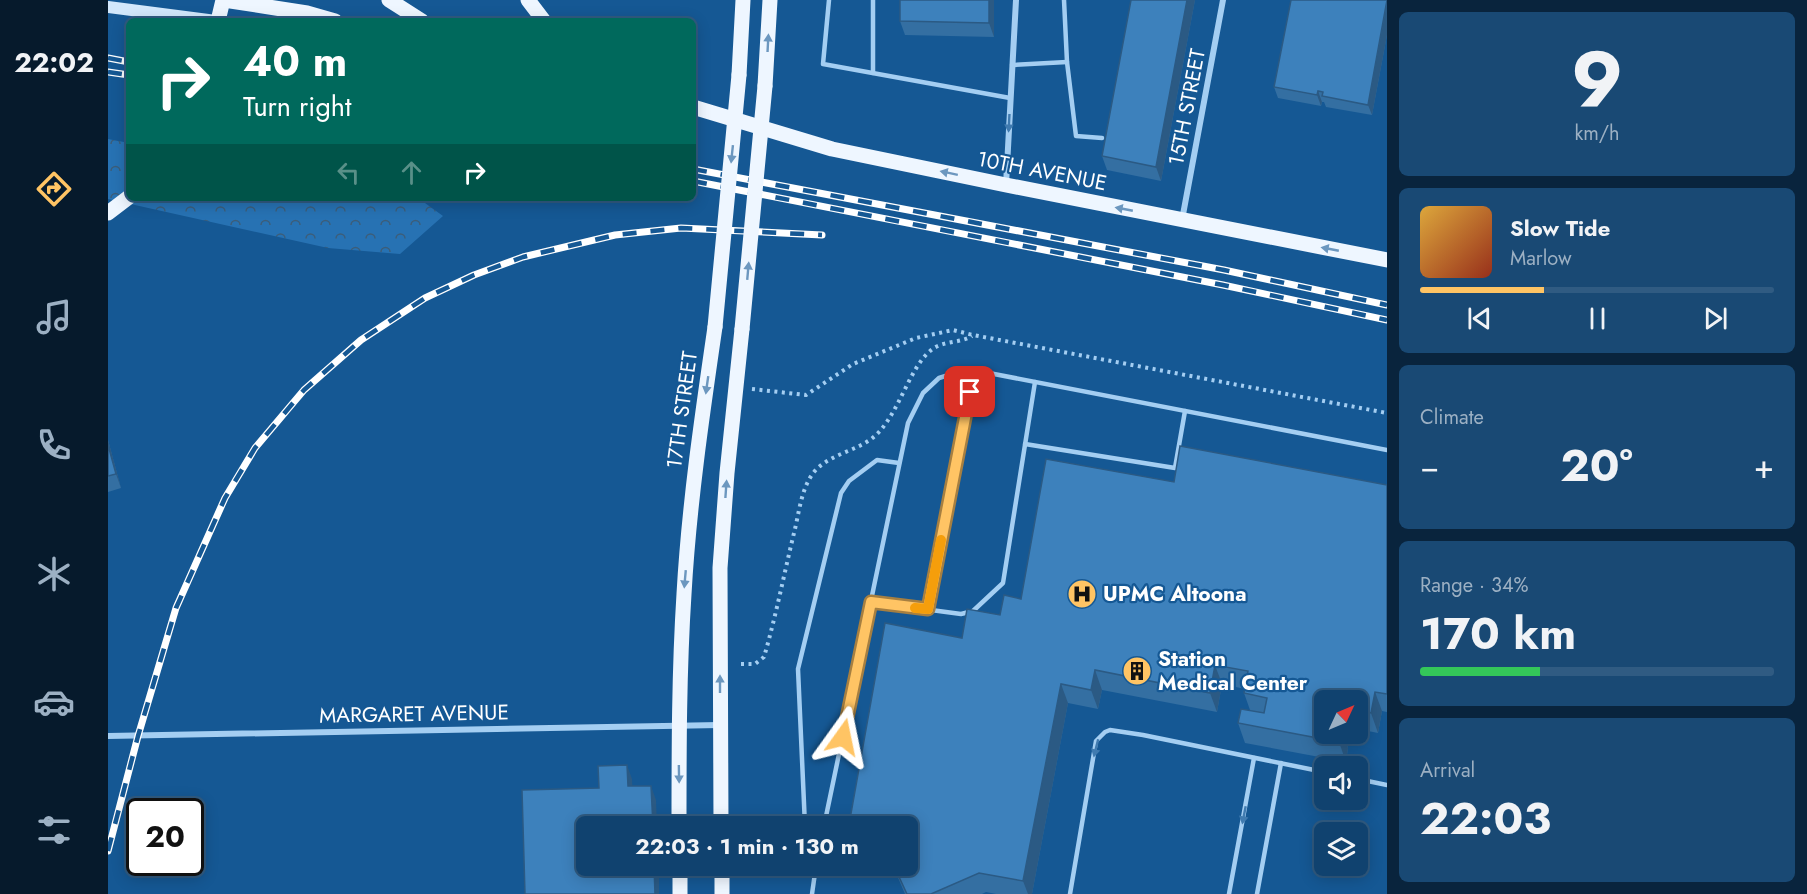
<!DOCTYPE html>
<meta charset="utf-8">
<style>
:root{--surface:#10426f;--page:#194974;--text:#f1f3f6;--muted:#9cb0c3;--line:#305b82;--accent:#ffc464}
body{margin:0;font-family:Jost,sans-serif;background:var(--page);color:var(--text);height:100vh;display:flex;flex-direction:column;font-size:22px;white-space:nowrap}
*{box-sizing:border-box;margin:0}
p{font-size:20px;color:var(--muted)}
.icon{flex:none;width:33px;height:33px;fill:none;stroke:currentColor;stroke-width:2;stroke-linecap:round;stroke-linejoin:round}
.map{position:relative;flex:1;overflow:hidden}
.drawer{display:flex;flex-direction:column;gap:12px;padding:12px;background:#09243d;width:420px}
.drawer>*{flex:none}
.top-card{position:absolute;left:18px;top:18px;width:570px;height:183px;border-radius:9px;box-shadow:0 3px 15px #0003,0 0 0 2px var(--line);background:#00695c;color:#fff;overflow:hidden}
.needle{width:39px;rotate:46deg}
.tools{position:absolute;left:1206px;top:690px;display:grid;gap:12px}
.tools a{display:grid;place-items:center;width:54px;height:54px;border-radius:9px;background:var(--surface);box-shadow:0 3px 15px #0003,0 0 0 2px var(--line);font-size:30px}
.speed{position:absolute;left:18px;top:798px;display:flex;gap:12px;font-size:30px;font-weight:700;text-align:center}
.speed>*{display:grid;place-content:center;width:78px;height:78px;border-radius:50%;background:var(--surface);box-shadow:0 3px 15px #0003,0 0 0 2px var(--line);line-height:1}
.speed .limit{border:3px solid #111;border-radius:9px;background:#fff;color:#111}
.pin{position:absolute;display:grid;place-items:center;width:51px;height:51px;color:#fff;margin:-26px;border-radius:12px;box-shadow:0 3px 9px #0006}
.me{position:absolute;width:66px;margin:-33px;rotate:12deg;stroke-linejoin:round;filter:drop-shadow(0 0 4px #0008)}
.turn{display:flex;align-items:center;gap:21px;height:126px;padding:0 18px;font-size:27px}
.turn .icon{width:78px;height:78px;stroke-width:2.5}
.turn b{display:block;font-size:42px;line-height:51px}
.lanes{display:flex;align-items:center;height:57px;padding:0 18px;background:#0003;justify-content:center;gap:30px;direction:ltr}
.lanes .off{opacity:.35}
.big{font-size:45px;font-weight:700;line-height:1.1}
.drawer .tile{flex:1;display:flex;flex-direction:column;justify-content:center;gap:9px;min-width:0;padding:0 21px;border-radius:9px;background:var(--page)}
.drawer .dial{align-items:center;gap:0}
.dial b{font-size:78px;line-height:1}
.song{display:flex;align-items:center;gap:18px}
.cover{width:72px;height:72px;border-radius:9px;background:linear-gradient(135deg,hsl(40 70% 55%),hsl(10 70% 35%))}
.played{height:6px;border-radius:3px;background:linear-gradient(90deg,var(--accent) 35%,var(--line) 35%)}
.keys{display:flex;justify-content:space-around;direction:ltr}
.heat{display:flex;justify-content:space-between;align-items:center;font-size:33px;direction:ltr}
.charge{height:9px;border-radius:4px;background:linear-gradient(90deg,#34c759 34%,var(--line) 0)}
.trip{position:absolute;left:468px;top:816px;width:342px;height:60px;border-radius:9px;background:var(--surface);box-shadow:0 3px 15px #0003,0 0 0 2px var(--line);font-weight:700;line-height:60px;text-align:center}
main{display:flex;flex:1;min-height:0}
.menu{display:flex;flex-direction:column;width:108px;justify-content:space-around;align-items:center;background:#061a2c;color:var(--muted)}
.menu .icon{width:42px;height:42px}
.menu .selected{color:var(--accent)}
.menu b{font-size:27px;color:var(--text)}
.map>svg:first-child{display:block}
.forest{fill:url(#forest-crowns)}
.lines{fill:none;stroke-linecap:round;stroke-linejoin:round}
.path{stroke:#a4cef2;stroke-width:4;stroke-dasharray:3 4.5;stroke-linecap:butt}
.lane{stroke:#a4cef2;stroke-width:4.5}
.street{stroke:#a4cef2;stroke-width:6}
.secondary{stroke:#d3e8fc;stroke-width:12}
.primary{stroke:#eef6ff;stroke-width:15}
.rail-casing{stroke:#fff;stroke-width:7}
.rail{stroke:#155894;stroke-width:4.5;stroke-dasharray:14;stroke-linecap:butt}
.primary-bridge{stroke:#eef6ff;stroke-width:15}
.wall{fill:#346fa2}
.shaded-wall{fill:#2b5a84}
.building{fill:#3d81bc;stroke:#2b5a84;stroke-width:1.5}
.oneway{fill:#6c97bf}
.oneway2{fill:#407bb0}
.route-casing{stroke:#a67f41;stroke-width:15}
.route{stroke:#ffc464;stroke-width:10}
.slow{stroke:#f59e0b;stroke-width:10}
.labels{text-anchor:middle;stroke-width:4.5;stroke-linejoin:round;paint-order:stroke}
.street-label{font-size:21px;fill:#fff;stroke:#155894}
.poi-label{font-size:21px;font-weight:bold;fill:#fff;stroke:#155894;text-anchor:start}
</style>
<main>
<nav class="menu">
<b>22:02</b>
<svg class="icon selected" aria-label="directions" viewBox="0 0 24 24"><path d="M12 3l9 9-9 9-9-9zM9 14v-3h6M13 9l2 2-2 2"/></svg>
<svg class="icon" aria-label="music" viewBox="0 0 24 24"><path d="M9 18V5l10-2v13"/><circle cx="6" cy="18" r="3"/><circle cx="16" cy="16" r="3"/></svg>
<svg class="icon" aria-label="phone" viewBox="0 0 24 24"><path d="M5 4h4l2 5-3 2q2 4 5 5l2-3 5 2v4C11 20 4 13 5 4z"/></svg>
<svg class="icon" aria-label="climate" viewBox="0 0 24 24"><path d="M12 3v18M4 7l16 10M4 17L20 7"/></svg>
<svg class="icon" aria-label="car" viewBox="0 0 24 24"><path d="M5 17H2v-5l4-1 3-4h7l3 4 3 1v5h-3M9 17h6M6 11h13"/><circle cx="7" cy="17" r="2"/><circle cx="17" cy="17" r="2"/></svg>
<svg class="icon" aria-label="filters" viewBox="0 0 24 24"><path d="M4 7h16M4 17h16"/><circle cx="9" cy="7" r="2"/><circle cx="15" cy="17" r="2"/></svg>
</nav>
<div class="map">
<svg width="1279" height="894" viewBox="0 0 1279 894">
<defs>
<pattern id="forest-crowns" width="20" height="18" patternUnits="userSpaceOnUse" patternTransform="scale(1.5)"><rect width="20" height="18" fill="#2772b3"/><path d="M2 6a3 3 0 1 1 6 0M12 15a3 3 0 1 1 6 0" fill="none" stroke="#3b5d7a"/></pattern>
</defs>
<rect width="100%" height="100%" fill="#155894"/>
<polygon class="forest" points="0,139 21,143 21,198 310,198 335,216 292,254 220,248 0,199"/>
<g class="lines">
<g class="path">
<polyline points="644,389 698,395 745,364 808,338 845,330 865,335 1279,413"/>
<path d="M 633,664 L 647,664 L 656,657 C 668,616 676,574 686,533 C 691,514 693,488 706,472 C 723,452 754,451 771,432 C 792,409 802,368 822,351 C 834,340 851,344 864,336"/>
</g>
<g class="lane">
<polyline points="721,0 715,64 902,98"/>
<polyline points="956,0 959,62 968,136 994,138"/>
<polyline points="904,65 959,62"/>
<polyline points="765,73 765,0"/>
<polyline points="917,444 1067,468 1077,411"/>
<polyline points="763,602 853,614 865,611 895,583 927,382"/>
<polyline points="820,609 867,370"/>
<polyline points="1250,779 1279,785"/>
<polyline points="697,826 690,669 733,493 741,481 769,460 791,463"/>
<polyline points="716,826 800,423 815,393 831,378 860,369 1279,450"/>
<polyline points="704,894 708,866"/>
<polyline points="962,894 988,741 997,732 1002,730 1035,735 1216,772"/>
<polyline points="1121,894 1146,758"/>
<polyline points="1149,894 1173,763"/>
</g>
<g class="street">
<polyline points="898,185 908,0"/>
<polyline points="1074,220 1115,0"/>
<polyline points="0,736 612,725"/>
</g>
<polyline class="secondary" points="0,7 108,21"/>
<g class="primary">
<polyline points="116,0 199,13 227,21"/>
<polyline points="281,0 314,21"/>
<polyline points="420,0 436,21"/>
<polyline points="110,21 115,0"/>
<polyline points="631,75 635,0"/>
<polyline points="657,86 662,0"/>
<polyline points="585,107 724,149 898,185 1279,260"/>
<polyline points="0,213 21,197"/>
<path d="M 571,826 C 571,749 571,672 576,594 C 581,505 594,416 607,327"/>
<polyline points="613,826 612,568 619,473 634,329"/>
<polyline points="572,866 572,894"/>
<polyline points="614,866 614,894"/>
</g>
<g class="rail-casing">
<g id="rail">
<polyline points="0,58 21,62"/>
<polyline points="0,72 21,75"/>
<polyline points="585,169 1116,270 1279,305"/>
<polyline points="585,181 1115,285 1279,320"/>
<polyline points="0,851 30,736 68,608 117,498 147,448 196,390 253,340 317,298 366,275 415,257 507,235 573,228 714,235"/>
</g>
</g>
<use href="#rail" class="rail"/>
<g class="primary-bridge">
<polyline points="607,327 631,75"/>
<polyline points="634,329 657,86"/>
</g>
</g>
<g class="wall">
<polygon points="886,0 886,37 797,35 792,21"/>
<polygon points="1023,0 1087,0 1053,181 999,170 994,156"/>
<polygon points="1279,0 1279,35 1264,115 1218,107 1216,102 1214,102 1213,106 1170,98 1166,87"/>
<polygon points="0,440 13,488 0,492"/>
<polygon points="1066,482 1279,485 1279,712 1274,711 1270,733 1250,729 1250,700 1216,700 1216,734 1235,734 1240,748 1238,762 1137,743 1130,723 1142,710 1136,693 1137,689 1114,684 1109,712 994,690 990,709 960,703 924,894 888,894 878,892 874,894 797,894 785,866 800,866 800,826 745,826 742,819 854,638 892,615"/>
</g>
<g class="shaded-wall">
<polygon points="881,0 886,0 886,37 881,23"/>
<polygon points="1079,0 1087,0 1053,181 1048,167"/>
<polygon points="1279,3 1279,35 1264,115 1260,105"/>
<polygon points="1210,91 1214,102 1213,106 1209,95"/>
<polygon points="0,440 13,488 8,474 0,445"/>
<polygon points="1107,665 1114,684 1109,712 1102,693"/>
<polygon points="987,670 994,690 990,709 983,690"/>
<polygon points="953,684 960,703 924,894 920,894 915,881"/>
<polygon points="1267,692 1274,711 1270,733 1263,713"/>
<polygon points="1209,703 1216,723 1213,739 1206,723"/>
<polygon points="1232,734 1235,734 1240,748 1238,762 1231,742"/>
<polygon points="519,765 524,779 525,800 520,786"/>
<polygon points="543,786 548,800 549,826 545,826"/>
<polygon points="546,866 551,866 551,894 547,894"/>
</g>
<g class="building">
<polygon points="792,0 881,0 881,23 792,21"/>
<polygon points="1023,0 1079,0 1048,167 994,156"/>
<polygon points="1183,0 1279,0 1260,105 1214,96 1215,92 1210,91 1209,95 1166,87"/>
<polygon points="0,445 8,474 0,476"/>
<polygon points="1072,446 1279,485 1279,694 1267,692 1263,713 1250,711 1250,700 1216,700 1216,705 1209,703 1206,723 1216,725 1216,734 1232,734 1231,742 1130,723 1133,709 1156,713 1159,698 1136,693 1140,671 1107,665 1102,693 987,670 983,690 953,684 915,881 871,873 823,894 799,894 786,866 800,866 800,826 782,826 742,819 777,623 854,638 859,609 892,615 896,595 913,599 938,459 1066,482"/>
<polygon points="519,765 520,786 543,786 545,826 478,826 478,866 546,866 547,894 417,894 414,790 491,788 490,766"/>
</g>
<defs><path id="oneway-solid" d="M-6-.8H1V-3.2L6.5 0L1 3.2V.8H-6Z" transform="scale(1.5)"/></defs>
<g class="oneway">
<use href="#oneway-solid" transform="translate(660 43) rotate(-87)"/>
<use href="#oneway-solid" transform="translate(624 154) rotate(96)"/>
<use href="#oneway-solid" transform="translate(841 173) rotate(-168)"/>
<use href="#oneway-solid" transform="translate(1016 209) rotate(-169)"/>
<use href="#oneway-solid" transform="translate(1222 249) rotate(-169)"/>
<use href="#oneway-solid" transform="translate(640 271) rotate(-85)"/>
<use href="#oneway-solid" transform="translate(599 385) rotate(98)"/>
<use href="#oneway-solid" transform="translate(618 489) rotate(-86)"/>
<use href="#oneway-solid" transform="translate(577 579) rotate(95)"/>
<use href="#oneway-solid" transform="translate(612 684) rotate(-90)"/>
<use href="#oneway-solid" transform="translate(571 774) rotate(89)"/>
</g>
<g class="oneway2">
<use href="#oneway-solid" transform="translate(901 123) rotate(93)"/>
<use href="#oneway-solid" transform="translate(988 748) rotate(104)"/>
<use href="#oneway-solid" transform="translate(1136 815) rotate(101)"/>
</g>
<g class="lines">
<g class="route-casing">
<polyline id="route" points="735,737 763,602 820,609 862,392"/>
</g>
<use href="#route" class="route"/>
<polyline class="slow" points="807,608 820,609 833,540"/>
</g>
<defs>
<g id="hospital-disc" transform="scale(1.5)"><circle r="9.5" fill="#ffc464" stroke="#155894"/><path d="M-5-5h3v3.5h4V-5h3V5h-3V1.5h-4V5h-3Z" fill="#111"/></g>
<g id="building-disc" transform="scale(1.5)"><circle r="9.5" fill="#ffc464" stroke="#155894"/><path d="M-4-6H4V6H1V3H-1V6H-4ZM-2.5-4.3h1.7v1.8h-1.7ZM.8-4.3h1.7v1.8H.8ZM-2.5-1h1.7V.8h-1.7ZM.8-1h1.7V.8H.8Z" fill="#111"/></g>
</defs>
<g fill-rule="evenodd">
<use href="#hospital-disc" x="974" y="594"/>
<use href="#building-disc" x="1029" y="671"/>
</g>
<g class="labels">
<g class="street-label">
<text transform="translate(1079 107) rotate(-79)" y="7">15TH STREET</text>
<text transform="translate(934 171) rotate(11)" y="7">10TH AVENUE</text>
<text transform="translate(574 410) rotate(-82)" y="7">17TH STREET</text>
<text transform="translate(306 714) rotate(-1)" y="7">MARGARET AVENUE</text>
</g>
<g class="poi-label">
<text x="995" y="601">UPMC Altoona</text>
<text x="1050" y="666">Station<tspan x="1050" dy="24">Medical Center</tspan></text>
</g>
</g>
</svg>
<div class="tools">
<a><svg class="needle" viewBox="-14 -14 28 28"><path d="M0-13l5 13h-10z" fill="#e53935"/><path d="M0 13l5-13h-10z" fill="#9cb0c3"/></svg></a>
<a><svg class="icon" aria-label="sound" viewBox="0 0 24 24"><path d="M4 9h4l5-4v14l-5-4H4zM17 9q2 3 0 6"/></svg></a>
<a><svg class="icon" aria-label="layers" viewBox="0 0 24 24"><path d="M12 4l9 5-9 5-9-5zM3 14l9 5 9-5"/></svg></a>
</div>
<div class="speed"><div class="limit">20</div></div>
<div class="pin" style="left:862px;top:392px;background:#d93025"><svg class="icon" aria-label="arrive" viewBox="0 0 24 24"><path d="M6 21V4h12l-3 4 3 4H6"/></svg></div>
<svg class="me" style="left:735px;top:737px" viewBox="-20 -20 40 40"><path d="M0-17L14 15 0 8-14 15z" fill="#ffc464" stroke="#fff" stroke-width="4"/></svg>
<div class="trip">22:03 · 1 min · 130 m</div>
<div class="top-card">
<div class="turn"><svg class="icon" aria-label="right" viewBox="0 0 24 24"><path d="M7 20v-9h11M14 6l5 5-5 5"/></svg><div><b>40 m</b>Turn right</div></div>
<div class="lanes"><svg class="icon off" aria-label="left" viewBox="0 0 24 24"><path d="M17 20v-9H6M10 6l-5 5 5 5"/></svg><svg class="icon off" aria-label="ahead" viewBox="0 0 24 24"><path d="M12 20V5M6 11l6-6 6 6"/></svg><svg class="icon" aria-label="right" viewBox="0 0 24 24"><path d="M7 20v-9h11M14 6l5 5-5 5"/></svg></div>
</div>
</div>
<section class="drawer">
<div class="tile dial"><b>9</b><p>km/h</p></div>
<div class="tile">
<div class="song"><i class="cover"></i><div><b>Slow Tide</b><p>Marlow</p></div></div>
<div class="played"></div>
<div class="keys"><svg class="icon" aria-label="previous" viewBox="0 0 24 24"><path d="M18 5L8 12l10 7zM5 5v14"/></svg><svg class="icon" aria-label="pause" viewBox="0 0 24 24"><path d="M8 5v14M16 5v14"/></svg><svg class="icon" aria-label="next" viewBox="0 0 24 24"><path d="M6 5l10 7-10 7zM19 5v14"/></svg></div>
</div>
<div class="tile"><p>Climate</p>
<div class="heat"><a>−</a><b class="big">20°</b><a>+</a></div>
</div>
<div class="tile"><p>Range · 34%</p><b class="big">170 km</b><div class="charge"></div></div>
<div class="tile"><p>Arrival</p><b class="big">22:03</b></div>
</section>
</main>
